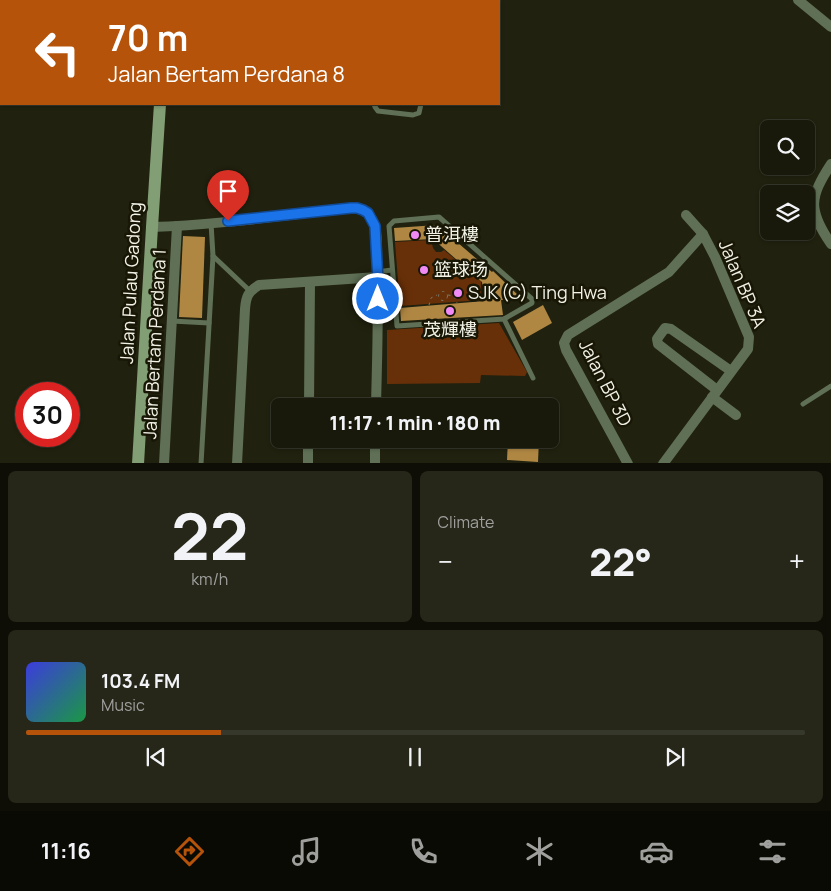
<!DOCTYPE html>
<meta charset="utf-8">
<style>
:root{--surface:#19190b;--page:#262619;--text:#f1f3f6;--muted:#9fa09d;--line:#37382c;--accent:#b45309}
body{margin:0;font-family:Manrope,"Noto Sans SC",sans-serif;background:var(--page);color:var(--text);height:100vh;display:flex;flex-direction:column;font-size:19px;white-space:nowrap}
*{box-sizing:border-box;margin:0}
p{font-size:16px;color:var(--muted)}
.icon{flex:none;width:28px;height:28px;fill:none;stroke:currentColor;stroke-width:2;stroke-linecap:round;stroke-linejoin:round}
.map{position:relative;height:463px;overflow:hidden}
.drawer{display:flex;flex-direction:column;gap:8px;padding:8px;background:#0e0e06;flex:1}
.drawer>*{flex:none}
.hud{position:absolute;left:0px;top:0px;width:500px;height:105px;box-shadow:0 1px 4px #0004,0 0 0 1px var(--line);background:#b45309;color:#fff;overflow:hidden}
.buttons{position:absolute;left:760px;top:120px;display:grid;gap:10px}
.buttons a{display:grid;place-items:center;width:55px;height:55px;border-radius:8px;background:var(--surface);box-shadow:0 1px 4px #0004,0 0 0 1px var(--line);font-size:25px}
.speed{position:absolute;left:15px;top:382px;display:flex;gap:10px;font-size:25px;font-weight:700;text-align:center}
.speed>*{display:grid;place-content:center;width:65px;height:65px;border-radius:50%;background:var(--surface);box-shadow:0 1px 4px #0004,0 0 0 1px var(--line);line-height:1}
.speed .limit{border:8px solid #d22;background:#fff;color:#111}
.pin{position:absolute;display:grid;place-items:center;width:42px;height:42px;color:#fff;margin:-51px -21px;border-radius:50% 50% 50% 0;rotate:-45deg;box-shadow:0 0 5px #0007}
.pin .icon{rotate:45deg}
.me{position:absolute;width:55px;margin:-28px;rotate:0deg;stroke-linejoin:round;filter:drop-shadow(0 0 4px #0008)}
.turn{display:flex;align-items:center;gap:18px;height:105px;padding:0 25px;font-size:22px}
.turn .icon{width:65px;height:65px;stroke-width:2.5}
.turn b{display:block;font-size:35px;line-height:42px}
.big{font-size:38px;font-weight:800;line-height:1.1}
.drawer .card{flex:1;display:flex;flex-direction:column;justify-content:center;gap:8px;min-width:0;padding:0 18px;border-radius:8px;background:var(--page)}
.drawer .dial{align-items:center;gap:0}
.dial b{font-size:65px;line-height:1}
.song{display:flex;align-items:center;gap:15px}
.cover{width:60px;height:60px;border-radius:8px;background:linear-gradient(135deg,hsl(240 70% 55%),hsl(140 70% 35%))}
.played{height:5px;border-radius:2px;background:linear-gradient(90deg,var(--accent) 25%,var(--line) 25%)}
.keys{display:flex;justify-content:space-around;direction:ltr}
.heat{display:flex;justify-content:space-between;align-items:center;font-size:28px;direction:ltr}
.drawer .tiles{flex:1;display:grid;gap:8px;grid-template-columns:1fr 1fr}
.card:last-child{grid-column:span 2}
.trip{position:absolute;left:271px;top:398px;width:288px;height:50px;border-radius:8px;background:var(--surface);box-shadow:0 1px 4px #0004,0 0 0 1px var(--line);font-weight:800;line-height:50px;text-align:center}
.tabs{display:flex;height:80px;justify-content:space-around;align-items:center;background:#0a0a04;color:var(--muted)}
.tabs .icon{width:35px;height:35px}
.tabs .active{color:var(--accent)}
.tabs b{font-size:22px;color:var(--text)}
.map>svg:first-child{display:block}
.green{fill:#683008}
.building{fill:#af8743}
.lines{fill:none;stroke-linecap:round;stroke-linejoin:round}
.path{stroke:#797969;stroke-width:1;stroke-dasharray:2.5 4;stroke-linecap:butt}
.service{stroke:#5f7056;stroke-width:5}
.minor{stroke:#5f7056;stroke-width:10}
.secondary{stroke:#829e75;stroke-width:12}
.route-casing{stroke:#114b97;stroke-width:12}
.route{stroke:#1a73e8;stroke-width:9}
.poi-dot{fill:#f08bf6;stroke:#181706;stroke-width:2}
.labels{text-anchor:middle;stroke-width:5;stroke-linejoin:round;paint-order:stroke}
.poi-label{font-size:18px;fill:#f2f2e6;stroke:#181706;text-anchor:start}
.street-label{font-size:18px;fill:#f2f2e6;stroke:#181706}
</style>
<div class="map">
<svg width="831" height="464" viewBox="0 0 831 464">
<rect width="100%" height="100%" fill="#21210f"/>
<g class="green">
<polygon points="431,240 433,248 436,252 441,252 444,250 481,281 481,300 400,306 395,242"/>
<polygon points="499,323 527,372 525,376 481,375 480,383 387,384 387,330"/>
</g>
<g class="building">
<polygon points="437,225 492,272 493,271 518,295 518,299 501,300 503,315 401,321 400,308 485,301 482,282 433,239 395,241 394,228"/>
<polygon points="183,236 205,237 202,318 179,317"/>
<polygon points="543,305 552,323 522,340 513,322"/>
<polygon points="509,398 541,400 541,406 509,406"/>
<polygon points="508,439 539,439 538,462 507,460"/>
</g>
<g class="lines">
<g class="path">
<polyline points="470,291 483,289"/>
<circle cx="443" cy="296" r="4.5"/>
<polyline points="448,295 454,296 457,303"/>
<polyline points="429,305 431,298 437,295"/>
</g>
<g class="service">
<polyline points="9,0 10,1"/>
<polyline points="20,1 20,0"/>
<polyline points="98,1 98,0"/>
<polyline points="213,1 213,0"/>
<polyline points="259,1 259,0"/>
<polyline points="304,1 304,0"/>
<polyline points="382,1 382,0"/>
<polyline points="431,1 431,0"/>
<polyline points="0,9 1,9"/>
<polyline points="374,104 375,107 378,111 413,115 419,113 421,104"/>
<polygon points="439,217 532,299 532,303 504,319 397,326 389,226 394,221"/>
<polyline points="213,256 250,291"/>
<polyline points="377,272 392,270"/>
<polyline points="378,281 393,279"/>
<polyline points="504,319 533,378"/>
<polyline points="172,321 209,323"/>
<polyline points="803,404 831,386"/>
<polyline points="201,464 213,256 211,223"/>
</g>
<g class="minor">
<polyline points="798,0 831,27"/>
<polyline points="58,1 58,0"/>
<polyline points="134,1 134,0"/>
<polyline points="0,59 1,59"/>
<path d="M 831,164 C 809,198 808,210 831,244"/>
<path d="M 152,227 C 218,225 285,215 351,208 C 363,208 372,214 375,227 C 378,238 377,253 377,265 C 379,312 377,359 376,406"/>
<polyline points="717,390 658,344 657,339 665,328 671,329 731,371"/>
<polyline points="712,397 736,415"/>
<polyline points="309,406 310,282"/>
<polyline points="164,464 177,226"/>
<path d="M 237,464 L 245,309 C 246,296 248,292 259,285 L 378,277"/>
<polyline points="308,464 308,439"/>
<polyline points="375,464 375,439"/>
<polyline points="628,464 566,350 564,343 568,335 669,272 703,234"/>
<polyline points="663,464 748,349 749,337 715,257 703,234 686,215"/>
</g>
<g class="secondary">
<polyline points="167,1 167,0"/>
<polyline points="138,464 152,227 160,104"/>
</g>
</g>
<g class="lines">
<g class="route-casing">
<polyline id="route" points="228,221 351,208 357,208 363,210 368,213 375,226 378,281 378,299"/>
</g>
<use href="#route" class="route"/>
</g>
<g class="poi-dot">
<circle cx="415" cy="235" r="5"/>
<circle cx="424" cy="270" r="5"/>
<circle cx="458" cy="293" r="5"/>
<circle cx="450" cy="311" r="5"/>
</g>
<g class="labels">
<g class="poi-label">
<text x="425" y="241">普洱樓</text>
<text x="434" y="276">篮球场</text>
<text x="468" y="299">SJK (C) Ting Hwa</text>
<text x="450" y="336" text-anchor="middle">茂輝樓</text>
</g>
<g class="street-label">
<text transform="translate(131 283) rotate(-87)" y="6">Jalan Pulau Gadong</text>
<text transform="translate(742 284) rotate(67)" y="6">Jalan BP 3A</text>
<text transform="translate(155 344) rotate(-87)" y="6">Jalan Bertam Perdana 1</text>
<text transform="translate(605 383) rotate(63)" y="6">Jalan BP 3D</text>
</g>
</g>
</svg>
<div class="buttons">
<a><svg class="icon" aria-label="search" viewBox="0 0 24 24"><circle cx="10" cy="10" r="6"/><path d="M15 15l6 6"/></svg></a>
<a><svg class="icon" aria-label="layers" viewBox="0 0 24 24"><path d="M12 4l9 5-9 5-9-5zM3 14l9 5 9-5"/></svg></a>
</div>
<div class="speed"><div class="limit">30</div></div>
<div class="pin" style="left:228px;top:221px;background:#d93025"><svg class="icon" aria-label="arrive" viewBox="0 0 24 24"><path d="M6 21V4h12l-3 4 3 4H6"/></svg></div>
<svg class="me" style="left:378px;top:299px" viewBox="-20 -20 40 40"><circle r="17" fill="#1a73e8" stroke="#fff" stroke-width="3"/><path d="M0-11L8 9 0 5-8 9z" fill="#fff"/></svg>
<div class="trip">11:17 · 1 min · 180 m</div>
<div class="hud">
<div class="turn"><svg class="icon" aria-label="left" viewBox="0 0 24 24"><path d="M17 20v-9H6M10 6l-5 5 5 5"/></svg><div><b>70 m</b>Jalan Bertam Perdana 8</div></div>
</div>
</div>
<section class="drawer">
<div class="tiles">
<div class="card dial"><b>22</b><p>km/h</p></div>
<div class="card"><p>Climate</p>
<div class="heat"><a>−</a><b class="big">22°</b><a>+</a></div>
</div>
<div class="card">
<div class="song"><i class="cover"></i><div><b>103.4 FM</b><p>Music</p></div></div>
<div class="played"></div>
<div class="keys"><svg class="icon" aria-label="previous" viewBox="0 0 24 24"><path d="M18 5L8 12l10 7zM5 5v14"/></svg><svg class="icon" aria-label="pause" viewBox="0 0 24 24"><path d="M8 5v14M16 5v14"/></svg><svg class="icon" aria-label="next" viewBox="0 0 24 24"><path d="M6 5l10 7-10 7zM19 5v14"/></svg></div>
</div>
</div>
</section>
<nav class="tabs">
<b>11:16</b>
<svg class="icon active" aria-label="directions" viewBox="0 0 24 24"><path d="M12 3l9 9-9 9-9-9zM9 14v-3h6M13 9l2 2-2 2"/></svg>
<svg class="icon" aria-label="music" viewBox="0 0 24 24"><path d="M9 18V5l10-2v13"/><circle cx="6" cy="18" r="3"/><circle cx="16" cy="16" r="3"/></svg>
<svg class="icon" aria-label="phone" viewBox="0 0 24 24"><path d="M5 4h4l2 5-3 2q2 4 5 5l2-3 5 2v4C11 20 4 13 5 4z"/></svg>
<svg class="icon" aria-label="climate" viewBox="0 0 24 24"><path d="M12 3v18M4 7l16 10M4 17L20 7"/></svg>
<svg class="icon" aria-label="car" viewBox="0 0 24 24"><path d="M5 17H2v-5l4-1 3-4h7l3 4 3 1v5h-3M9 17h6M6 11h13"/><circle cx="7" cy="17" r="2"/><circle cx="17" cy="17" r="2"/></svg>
<svg class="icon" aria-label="filters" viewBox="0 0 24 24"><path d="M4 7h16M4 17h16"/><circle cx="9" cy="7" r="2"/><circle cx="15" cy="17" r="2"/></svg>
</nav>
